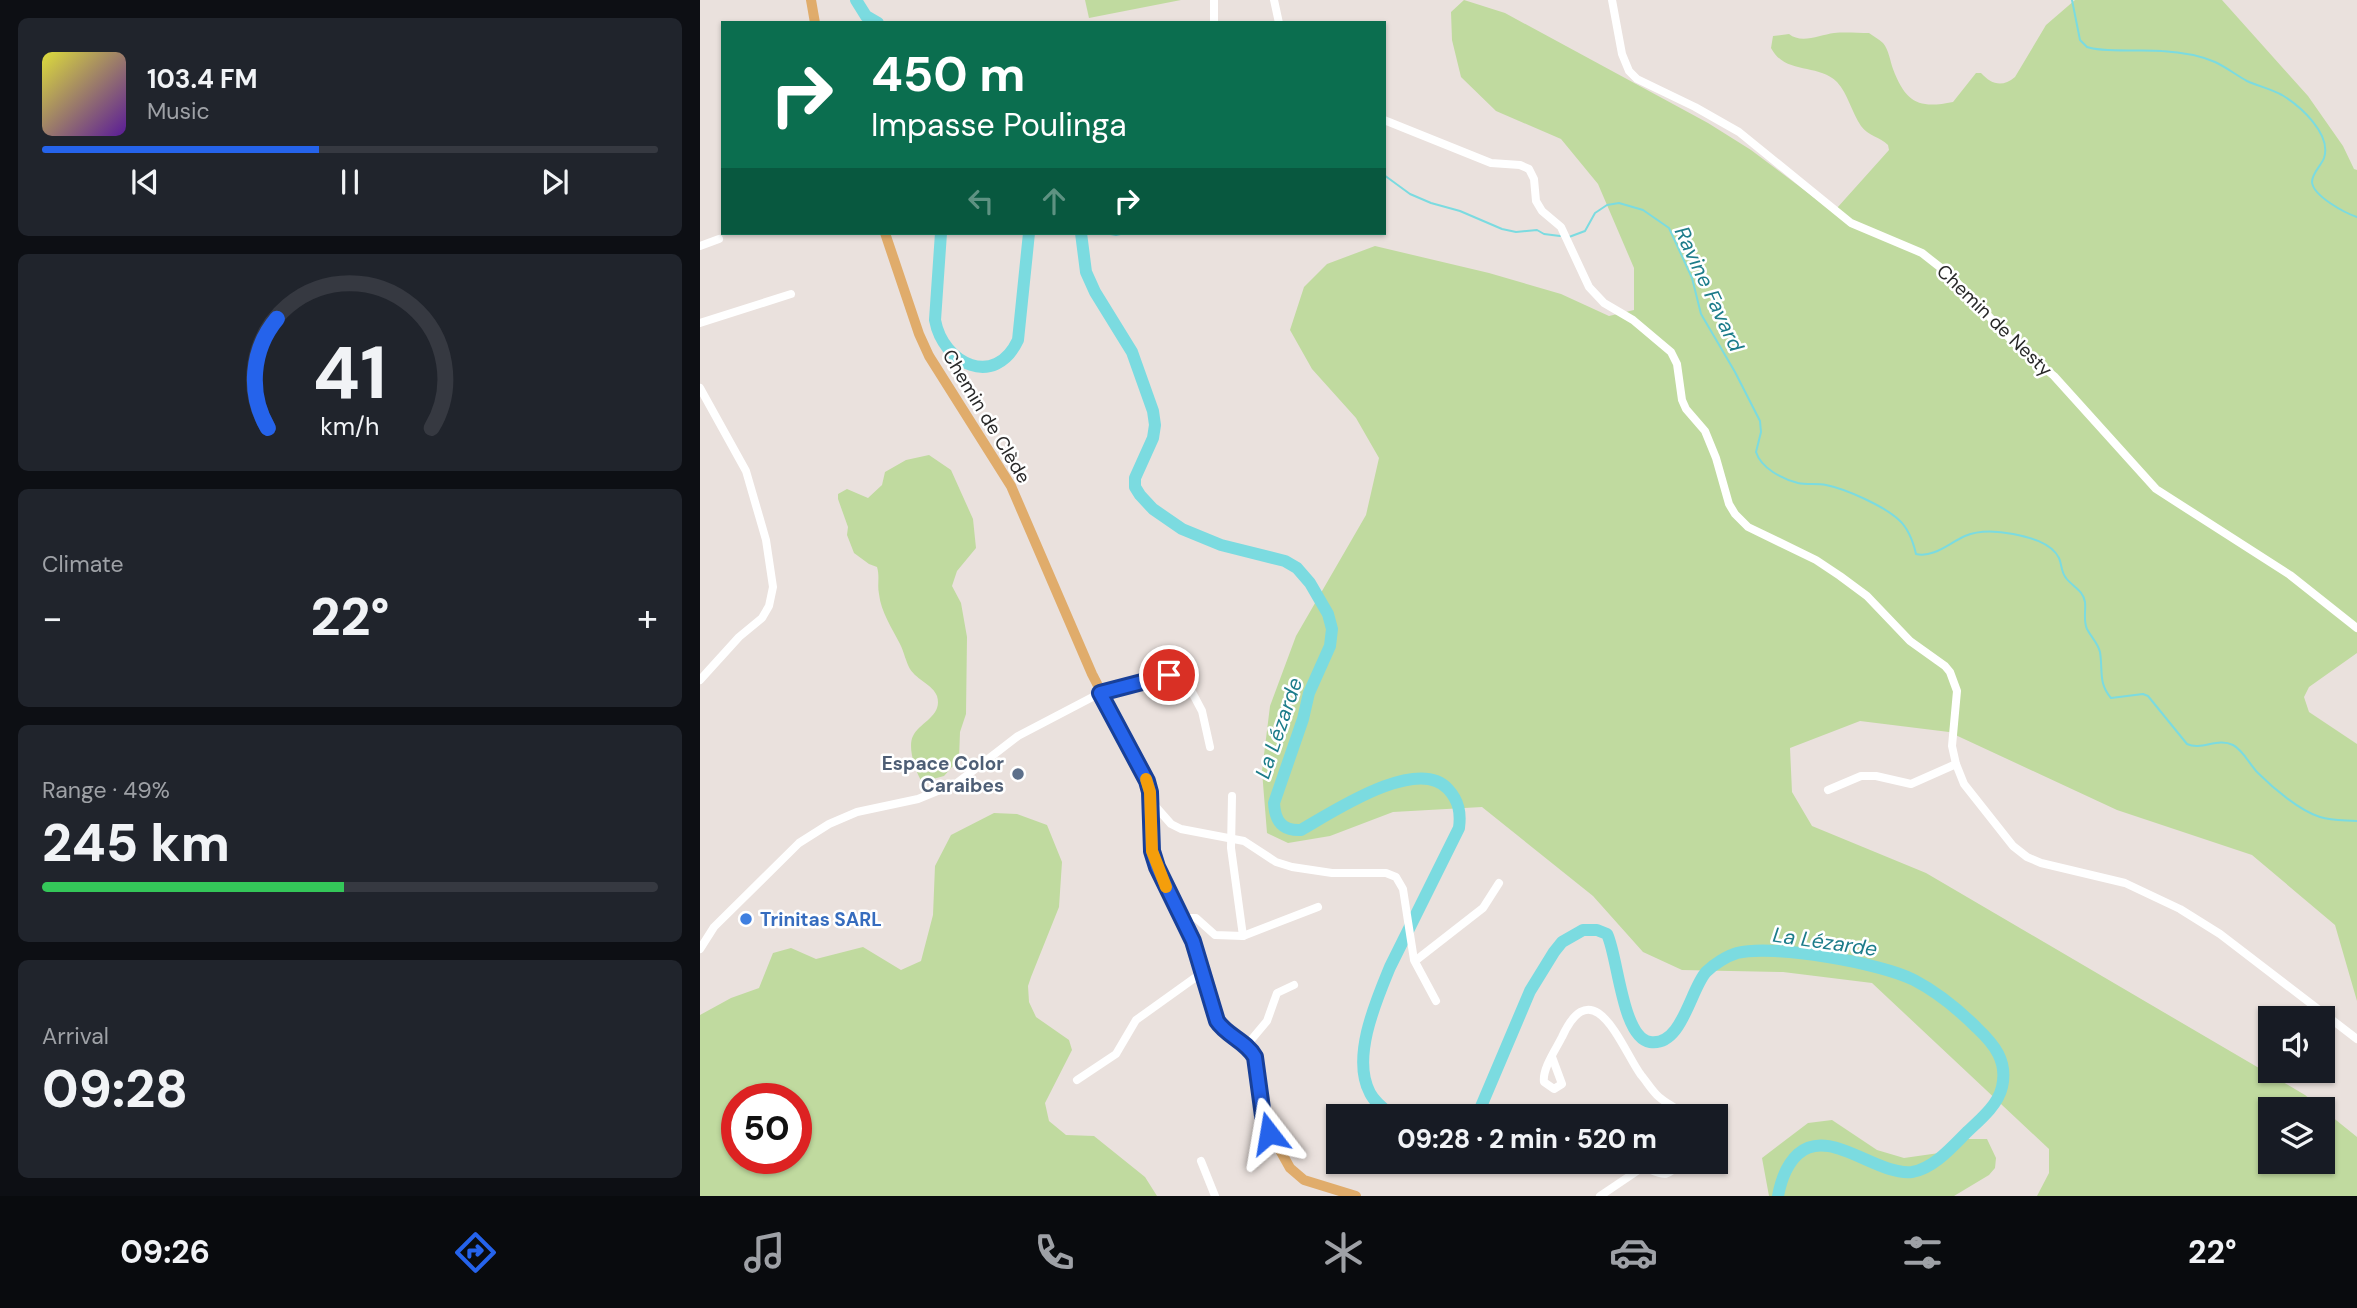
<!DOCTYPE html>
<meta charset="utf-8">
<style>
:root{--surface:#171b24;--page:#20242c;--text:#f1f3f6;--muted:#9ea1a6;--line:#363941;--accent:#2563eb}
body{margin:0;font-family:"DM Sans",sans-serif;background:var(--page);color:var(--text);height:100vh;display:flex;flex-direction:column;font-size:26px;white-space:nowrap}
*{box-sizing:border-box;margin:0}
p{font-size:23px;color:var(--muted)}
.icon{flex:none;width:38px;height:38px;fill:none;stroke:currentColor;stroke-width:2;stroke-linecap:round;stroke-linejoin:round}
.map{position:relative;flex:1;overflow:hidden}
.panel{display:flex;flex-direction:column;gap:18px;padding:18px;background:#0d0f14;width:700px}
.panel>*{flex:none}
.top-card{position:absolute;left:21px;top:21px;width:665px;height:214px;border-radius:0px;box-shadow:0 2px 5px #0004;background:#0b6e4f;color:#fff;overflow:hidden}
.buttons{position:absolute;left:1558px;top:1006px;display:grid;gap:14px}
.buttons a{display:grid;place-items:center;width:77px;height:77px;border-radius:0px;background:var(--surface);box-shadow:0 2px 5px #0004;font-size:35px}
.speed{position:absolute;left:21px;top:1083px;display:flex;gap:14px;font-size:35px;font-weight:700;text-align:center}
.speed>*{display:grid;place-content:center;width:91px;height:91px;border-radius:50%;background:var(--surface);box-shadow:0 2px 5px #0004;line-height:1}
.speed .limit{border:10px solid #d22;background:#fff;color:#111}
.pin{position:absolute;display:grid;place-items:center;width:60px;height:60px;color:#fff;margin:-30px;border:4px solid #fff;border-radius:50%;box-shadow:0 2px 7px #0007}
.me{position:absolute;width:77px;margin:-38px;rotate:346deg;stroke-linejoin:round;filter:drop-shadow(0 0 5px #0008)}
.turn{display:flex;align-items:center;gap:24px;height:147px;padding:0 35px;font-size:32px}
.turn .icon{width:91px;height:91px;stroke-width:2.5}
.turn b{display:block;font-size:49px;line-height:60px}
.lanes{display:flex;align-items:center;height:66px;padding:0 35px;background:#0003;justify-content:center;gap:35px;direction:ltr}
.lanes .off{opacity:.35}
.big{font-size:52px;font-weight:800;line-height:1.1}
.panel .widget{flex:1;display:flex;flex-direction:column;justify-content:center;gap:10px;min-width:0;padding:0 24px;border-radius:10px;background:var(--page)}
.panel .dial{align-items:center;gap:0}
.dial svg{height:182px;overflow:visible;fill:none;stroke:var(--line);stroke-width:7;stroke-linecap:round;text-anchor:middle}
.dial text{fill:var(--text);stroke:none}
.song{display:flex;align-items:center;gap:21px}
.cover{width:84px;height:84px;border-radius:10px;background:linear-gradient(135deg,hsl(60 70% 55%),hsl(270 70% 35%))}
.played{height:7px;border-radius:4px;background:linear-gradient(90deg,var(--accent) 45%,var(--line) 45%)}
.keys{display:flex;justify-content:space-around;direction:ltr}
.heat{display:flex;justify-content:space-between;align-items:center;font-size:38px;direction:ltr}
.charge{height:10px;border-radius:5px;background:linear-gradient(90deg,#34c759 49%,var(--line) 0)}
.trip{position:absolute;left:626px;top:1104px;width:402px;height:70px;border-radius:0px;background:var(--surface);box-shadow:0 2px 5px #0004;font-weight:800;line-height:70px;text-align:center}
.tabs{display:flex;height:112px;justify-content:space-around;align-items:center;background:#090b0e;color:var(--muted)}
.tabs .icon{width:49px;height:49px}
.tabs .current{color:var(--accent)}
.tabs b{font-size:32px;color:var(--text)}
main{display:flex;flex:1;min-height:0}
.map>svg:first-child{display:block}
.green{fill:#c0da9f;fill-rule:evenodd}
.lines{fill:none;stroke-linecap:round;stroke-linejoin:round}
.stream{stroke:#7bdbe0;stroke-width:2}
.river{stroke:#7bdbe0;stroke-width:12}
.minor{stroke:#fff;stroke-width:8}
.major{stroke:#e0ac6b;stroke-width:10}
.route-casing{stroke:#184099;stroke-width:18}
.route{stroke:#2563eb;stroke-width:12}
.slow{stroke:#f59e0b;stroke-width:12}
.service-dot{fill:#5c6f8a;stroke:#fff;stroke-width:2.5}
.shop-dot{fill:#3f7fe0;stroke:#fff;stroke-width:2.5}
.labels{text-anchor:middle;stroke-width:5;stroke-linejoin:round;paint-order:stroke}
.street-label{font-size:19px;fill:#292929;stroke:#fff}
.service-label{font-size:19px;font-weight:bold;fill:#4e5e75;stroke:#fff;text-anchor:end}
.shop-label{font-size:19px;font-weight:bold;fill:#366cbe;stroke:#fff;text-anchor:start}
.water-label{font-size:21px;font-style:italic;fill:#1c7c8a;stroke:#fff}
</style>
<main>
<section class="panel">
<div class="widget">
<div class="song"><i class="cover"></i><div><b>103.4 FM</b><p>Music</p></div></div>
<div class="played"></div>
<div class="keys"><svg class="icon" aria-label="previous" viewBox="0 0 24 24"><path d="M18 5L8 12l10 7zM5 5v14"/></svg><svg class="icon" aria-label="pause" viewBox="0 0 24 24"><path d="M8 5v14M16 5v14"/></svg><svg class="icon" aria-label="next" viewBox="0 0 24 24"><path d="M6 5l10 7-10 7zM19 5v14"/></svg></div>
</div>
<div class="widget dial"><svg viewBox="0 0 100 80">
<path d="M14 69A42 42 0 1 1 86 69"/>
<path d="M14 69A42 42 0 0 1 18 21" stroke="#2563eb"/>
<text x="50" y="56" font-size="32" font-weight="700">41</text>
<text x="50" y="72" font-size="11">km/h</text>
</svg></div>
<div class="widget"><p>Climate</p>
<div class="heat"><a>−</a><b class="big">22°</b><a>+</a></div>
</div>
<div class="widget"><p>Range · 49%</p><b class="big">245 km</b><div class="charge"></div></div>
<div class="widget"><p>Arrival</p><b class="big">09:28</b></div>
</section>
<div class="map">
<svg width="1657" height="1196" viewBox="0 0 1657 1196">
<rect width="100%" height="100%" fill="#eae1dd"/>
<g class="green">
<polygon points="385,0 481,0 389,18"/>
<path d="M 764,0 L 805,13 L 1008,123 L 1051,150 L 1128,208 L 1137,208 L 1189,150 L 1188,145 C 1180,137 1168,136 1161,126 C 1152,113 1148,94 1137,82 C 1117,63 1085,75 1071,48 L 1073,36 L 1089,34 C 1101,44 1120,35 1134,33 C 1145,32 1158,33 1169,33 C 1173,36 1179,39 1183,43 C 1189,50 1190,61 1193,69 C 1206,103 1219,109 1253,102 L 1276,73 L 1281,73 C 1291,84 1302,88 1315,77 L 1346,25 L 1375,0 L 1522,0 L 1608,96 L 1643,146 L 1654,169 L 1657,170 L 1657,653 L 1609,687 L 1604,697 L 1609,712 L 1657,744 L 1657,1001 L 1635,925 L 1552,855 L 1417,810 L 1249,732 L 1160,721 L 1090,748 L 1092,792 L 1112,826 L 1226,873 L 1605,1095 L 1657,1137 L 1657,1196 L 1337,1196 L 1349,1173 L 1349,1149 L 1172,983 L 1083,972 L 982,970 L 943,952 L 893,896 L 782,807 L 693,812 L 630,836 L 588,843 L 567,833 L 562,771 L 570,706 L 596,636 L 666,515 L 679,458 L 656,418 L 612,369 L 590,330 L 604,287 L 627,264 L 675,246 L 789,273 L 861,294 L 909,316 L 934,310 L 934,268 L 898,184 L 861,139 L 796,111 L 761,77 L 752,40 L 751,12 ZM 1570,1110 L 1622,1110 L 1622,1162 L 1570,1162 Z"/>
<path d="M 229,455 L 251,470 L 273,519 L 276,548 L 257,571 L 252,586 L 261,603 L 267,637 L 266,714 L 260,732 L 259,759 L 244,776 L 222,782 C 216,773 207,747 213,736 C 220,722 243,716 237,696 C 233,685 217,680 210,669 C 206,662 204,652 200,644 C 192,628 181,612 179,594 C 177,584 180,577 177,567 L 169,564 L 154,553 L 147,535 L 148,527 L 138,499 L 138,494 L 147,489 L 168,498 L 182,485 L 185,472 L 206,460 Z"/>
<path d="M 294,813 L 317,814 L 347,825 L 362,862 L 359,907 L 331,977 L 328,986 L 329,1002 L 336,1017 L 369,1040 L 372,1050 L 345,1103 L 349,1121 L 366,1135 L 394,1136 L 445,1177 L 457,1196 L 0,1196 L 0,1015 L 31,998 L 59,988 L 73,953 L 91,948 L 116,959 L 163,947 L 201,970 L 221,961 L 233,915 L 235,866 L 251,835 ZM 37,1099 L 96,1099 L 96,1158 L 37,1158 Z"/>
<polygon points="1132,1120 1177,1150 1204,1158 1246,1152 1268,1139 1287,1139 1296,1158 1295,1168 1289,1175 1254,1196 1069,1196 1062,1158 1108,1123"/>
</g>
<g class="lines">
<g class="stream">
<path d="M 1372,0 L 1380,40 L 1387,47 C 1403,53 1443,49 1462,51 C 1479,52 1499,55 1515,62 C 1526,67 1536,75 1547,81 C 1558,86 1571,89 1582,95 C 1600,106 1632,134 1624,158 C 1621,166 1612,173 1612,182 C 1613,196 1645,213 1657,217"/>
<polyline points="684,175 710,194 731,203 760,211 802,229 816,232 837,230 844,234 860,236"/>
<polyline points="405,233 416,235 425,233"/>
<path d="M 869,237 L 885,231 L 895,213 L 907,205 L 919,203 L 943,210 L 969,228 L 992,278 L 1001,314 L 1035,372 L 1060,421 L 1061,432 L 1056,452 C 1061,468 1082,479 1098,483 C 1107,485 1117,483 1126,485 C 1146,489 1184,506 1199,520 C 1209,529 1213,541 1216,554 C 1234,558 1249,543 1265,536 C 1279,530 1298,531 1313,534 C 1328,537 1351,542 1359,558 C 1362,565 1361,572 1366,578 C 1373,587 1383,590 1385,602 C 1386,612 1383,620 1387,629 C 1391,637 1398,643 1400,652 C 1403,670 1398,683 1411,698 L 1443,694 L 1448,696 L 1487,744 C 1502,751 1517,737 1533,745 C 1543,750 1550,765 1558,773 C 1573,788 1600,811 1620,817 C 1632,821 1644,820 1657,821"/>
</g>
<g class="river">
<polyline points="156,0 166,16 178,23"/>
<path d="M 241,233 L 235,320 C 243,364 295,389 318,340 L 329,233"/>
<path d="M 381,233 L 386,272 L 395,292 L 432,352 L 453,411 L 455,425 L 453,438 L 435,478 L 435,487 L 440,495 L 453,509 L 482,529 L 521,545 L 585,561 L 597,568 L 610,583 L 628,614 L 632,629 L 630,646 L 609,693 L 603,719 L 574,803 C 575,821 582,831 601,830 C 631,813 717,755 748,789 C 759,801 761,813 759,828 L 690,967 C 676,1001 651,1058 670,1093 C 675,1103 685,1110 693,1116"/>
<path d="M 777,1116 L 830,991 L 854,952 L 862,942 L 883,930 L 897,930 L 907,934 C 918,956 922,1038 950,1042 C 982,1047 990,990 1006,972 C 1014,964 1027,956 1037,953 C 1073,944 1181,963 1214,980 C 1237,992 1258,1009 1277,1028 C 1294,1044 1308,1061 1302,1087 C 1298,1105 1280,1120 1267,1132 C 1252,1147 1233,1169 1212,1172 C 1176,1176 1129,1126 1098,1154 C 1086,1165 1081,1180 1078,1196"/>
</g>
<g class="minor">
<polyline points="574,0 579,23"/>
<polyline points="912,0 922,54 929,71 937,79 995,107 1039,132 1151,223 1222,253 1250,275 1315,344 1354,376 1456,489 1590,575 1657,628"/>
<polyline points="514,23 514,0"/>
<polyline points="684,120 791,163 820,165 829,169 834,179 836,201 842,211 861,227 889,287 904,303 933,320 971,352 977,364 982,400 986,409 1005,431 1016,458 1029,504 1035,514 1048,527 1116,560 1140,576 1167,596 1210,641 1245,666 1250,672 1257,691 1252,746 1256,764 1264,784 1313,846 1327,857 1341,863 1425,883 1480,909 1520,934 1657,1039"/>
<polyline points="0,246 19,239"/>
<polyline points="0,323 91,294"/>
<polyline points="0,388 46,471 66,540 73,587 69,606 62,618 39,637 0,680"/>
<polyline points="1128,790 1161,776 1176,776 1211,784 1256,764"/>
<polyline points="532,796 531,848 543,936"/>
<polyline points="451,804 456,807 471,824 481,829 544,841 576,862 592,867 632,873 686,873 696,877 703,889 714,960 736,1001"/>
<polyline points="480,918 496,918 515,935 543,936 618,907"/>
<polyline points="0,949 14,927 99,843 129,824 157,812 218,799 257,783 318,736 406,690 469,675 476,675 485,679 502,711 510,747"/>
<polyline points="715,961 783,908 799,883"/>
<polyline points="546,1046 567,1021 577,993 594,985"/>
<path d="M 852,1057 L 862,1084 L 854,1089 L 844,1082 C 842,1069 856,1049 862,1037 C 894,967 923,1051 941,1075 C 947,1082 952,1091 959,1097 C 967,1104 977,1108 985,1116"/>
<polyline points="377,1080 416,1054 436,1020 503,972"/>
<polyline points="501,1161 515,1196"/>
<path d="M 900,1196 L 943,1167 C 962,1174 966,1180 980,1162"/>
</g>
<g class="major">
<polyline points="111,0 115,23"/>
<path d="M 185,233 L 219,334 L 229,356 L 311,486 L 392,674 L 447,781 L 450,792 L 452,851 L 457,867 L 493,941 L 517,1021 C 527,1036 546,1041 555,1057 L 566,1125 L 590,1168 L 604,1180 L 656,1196"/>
</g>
</g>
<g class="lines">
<g class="route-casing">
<path id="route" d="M 469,675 L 400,693 L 447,781 L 450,792 L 452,851 L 457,867 L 493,941 L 517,1021 C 527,1036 546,1041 555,1057 L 563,1116 L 569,1133"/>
</g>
<use href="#route" class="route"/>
<polyline class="slow" points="446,779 450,792 452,851 466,887"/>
</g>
<circle class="service-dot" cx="318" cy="774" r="7"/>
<circle class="shop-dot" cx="46" cy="919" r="7"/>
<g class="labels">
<g class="street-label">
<text transform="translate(1295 320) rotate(44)" y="7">Chemin de Nesty</text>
<text transform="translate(287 416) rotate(59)" y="7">Chemin de Clède</text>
</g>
<g class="service-label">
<text x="304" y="770">Espace Color<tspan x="304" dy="22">Caraibes</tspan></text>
</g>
<g class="shop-label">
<text x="60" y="926">Trinitas SARL</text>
</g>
<g class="water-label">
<text transform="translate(1009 289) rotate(65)" y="7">Ravine Favard</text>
<text transform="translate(579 728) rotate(-71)" y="7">La Lézarde</text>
<text transform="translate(1125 942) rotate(8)" y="7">La Lézarde</text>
</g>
</g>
</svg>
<div class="buttons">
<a><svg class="icon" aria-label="sound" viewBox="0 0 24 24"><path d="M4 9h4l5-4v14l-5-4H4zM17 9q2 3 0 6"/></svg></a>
<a><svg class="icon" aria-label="layers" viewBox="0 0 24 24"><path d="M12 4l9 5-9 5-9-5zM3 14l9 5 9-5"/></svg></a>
</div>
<div class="speed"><div class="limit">50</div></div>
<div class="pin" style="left:469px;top:675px;background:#d93025"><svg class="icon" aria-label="arrive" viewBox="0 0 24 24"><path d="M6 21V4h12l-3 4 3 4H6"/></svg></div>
<svg class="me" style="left:569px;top:1133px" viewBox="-20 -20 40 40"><path d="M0-17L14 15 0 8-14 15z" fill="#2563eb" stroke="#fff" stroke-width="4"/></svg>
<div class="trip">09:28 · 2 min · 520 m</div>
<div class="top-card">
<div class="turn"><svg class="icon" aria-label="right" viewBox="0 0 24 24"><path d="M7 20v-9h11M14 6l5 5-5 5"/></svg><div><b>450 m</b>Impasse Poulinga</div></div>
<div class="lanes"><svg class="icon off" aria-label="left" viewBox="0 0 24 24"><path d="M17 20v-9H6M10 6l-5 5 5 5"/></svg><svg class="icon off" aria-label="ahead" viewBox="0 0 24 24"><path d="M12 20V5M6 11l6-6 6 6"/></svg><svg class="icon" aria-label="right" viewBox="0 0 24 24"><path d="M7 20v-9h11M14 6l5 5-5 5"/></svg></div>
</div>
</div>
</main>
<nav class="tabs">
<b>09:26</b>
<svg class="icon current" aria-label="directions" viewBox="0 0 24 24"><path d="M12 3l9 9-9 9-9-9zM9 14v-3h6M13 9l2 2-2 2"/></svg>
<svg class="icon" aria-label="music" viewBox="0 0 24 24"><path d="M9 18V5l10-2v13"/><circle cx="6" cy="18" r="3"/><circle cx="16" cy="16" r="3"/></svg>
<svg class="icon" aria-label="phone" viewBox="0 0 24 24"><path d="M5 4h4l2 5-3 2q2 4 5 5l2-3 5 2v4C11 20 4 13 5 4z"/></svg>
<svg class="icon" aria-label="climate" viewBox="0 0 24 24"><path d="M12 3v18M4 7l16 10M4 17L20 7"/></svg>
<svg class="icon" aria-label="car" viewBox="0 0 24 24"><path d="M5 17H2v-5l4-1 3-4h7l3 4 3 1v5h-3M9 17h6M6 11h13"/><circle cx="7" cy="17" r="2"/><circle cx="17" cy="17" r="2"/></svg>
<svg class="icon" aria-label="filters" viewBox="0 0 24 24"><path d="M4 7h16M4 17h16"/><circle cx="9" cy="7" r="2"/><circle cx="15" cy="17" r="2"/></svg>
<b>22°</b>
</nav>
